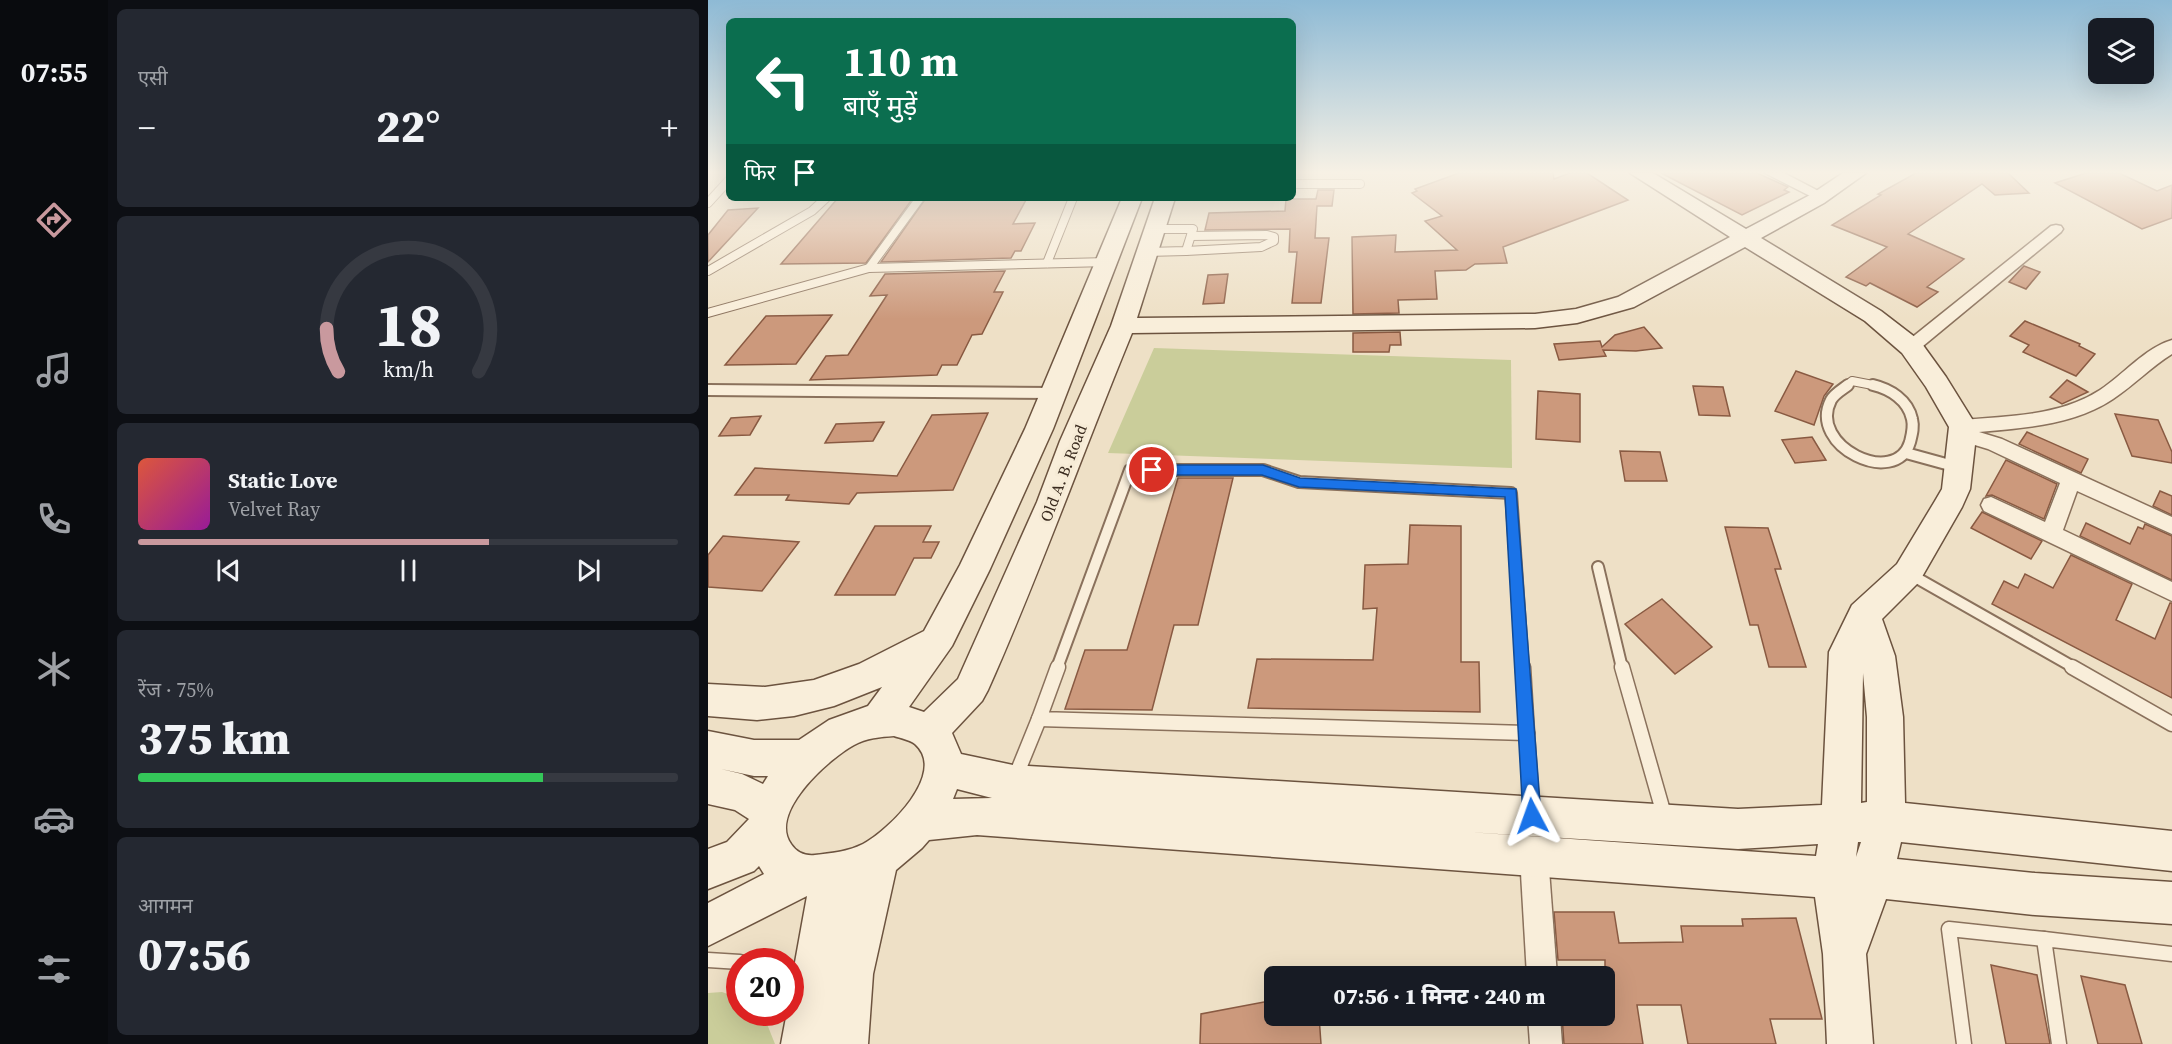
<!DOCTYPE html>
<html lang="hi">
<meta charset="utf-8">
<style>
:root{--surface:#171b24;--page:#242831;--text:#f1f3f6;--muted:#9ea1a6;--line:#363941;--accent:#c9999e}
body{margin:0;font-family:"Source Serif 4","Noto Sans Devanagari",serif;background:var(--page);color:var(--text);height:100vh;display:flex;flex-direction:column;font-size:22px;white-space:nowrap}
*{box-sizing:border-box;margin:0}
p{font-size:20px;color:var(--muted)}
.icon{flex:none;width:33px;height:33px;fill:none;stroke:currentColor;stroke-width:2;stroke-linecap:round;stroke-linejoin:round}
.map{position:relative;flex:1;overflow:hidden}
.details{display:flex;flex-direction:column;gap:9px;padding:9px;background:#0d0f14;width:600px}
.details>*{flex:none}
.top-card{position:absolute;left:18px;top:18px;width:570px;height:183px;border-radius:9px;box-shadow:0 6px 24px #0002;background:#0b6e4f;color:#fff;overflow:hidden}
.tools{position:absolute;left:1380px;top:18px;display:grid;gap:12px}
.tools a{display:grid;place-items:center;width:66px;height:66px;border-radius:9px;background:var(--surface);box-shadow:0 6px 24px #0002;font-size:30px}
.speed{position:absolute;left:18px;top:948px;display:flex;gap:12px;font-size:30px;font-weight:700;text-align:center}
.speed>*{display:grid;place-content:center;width:78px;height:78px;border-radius:50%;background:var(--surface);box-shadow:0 6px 24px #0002;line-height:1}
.speed .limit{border:9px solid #d22;background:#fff;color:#111}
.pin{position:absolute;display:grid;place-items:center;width:51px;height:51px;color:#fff;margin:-26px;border:3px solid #fff;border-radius:50%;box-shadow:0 2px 6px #0007}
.me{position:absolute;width:66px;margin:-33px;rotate:356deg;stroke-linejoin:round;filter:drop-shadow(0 0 4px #0008)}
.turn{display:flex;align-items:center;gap:21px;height:126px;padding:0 18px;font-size:27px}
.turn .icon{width:78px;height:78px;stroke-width:2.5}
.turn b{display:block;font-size:42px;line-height:51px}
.then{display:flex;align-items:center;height:57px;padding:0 18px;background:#0003;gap:12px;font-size:22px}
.big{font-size:45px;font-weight:800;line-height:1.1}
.details .tile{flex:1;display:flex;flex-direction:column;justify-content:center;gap:9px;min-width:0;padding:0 21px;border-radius:9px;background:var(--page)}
.details .dial{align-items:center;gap:0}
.dial svg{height:156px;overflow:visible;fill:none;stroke:var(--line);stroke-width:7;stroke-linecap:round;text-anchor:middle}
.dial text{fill:var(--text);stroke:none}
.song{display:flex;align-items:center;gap:18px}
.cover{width:72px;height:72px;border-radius:9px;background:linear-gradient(135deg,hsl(10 70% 55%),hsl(300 70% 35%))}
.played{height:6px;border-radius:3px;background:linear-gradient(90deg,var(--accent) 65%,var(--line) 65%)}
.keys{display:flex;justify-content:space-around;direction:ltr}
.heat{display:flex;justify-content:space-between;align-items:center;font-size:33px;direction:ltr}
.charge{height:9px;border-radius:4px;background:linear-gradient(90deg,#34c759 75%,var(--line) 0)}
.trip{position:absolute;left:556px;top:966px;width:351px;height:60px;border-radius:9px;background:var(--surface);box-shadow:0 6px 24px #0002;font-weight:800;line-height:60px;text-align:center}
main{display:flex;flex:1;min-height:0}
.menu{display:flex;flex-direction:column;width:108px;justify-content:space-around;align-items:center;background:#090b0e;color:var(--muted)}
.menu .icon{width:42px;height:42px}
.menu .current{color:var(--accent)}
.menu b{font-size:27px;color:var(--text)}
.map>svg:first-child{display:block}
.green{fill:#cacd9a}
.building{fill:#cc997c;stroke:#895a42;stroke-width:1.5}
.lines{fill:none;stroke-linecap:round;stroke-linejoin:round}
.lane-far2-casing{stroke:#8a715c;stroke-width:10}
.lane-far1-casing{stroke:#8a715c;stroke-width:14}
.lane-casing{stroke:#8a715c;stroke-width:17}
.street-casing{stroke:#8a715c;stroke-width:3}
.secondary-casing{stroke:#6c533f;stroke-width:3}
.lane-far2{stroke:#f9eeda;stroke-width:8}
.lane-far1{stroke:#f9eeda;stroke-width:10}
.lane{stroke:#f9eeda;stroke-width:14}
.street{fill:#f9eeda;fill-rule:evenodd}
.secondary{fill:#f9eeda;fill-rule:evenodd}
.route{fill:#1a73e8;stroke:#114b97;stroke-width:1.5}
.labels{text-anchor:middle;stroke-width:6;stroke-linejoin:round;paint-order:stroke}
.street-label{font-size:16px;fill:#3a2b1f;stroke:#f6ebd6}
</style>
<main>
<nav class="menu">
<b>07:55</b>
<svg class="icon current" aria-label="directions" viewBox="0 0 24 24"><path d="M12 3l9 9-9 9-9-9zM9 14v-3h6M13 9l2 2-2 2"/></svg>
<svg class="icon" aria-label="music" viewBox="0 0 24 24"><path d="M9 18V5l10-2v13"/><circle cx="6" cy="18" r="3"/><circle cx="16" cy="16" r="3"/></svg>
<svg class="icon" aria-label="phone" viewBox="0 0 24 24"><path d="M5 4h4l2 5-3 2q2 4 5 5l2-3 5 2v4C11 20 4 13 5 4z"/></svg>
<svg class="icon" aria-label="climate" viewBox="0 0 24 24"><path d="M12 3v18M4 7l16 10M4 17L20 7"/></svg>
<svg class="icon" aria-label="car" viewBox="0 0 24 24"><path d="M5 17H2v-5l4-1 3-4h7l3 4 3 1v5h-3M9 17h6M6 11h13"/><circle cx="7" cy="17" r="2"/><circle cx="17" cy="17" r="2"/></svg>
<svg class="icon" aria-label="filters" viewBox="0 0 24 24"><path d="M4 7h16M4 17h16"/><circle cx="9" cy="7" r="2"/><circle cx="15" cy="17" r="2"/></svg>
</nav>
<section class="details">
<div class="tile"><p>एसी</p>
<div class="heat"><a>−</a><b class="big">22°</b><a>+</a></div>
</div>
<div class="tile dial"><svg viewBox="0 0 100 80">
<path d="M14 69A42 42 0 1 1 86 69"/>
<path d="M14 69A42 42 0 0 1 8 47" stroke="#c9999e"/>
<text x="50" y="56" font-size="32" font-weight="700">18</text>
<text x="50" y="72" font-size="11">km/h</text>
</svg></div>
<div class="tile">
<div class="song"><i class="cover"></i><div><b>Static Love</b><p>Velvet Ray</p></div></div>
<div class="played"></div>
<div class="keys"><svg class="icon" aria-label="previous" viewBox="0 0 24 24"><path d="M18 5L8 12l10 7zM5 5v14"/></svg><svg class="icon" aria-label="pause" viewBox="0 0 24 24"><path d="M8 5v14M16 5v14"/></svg><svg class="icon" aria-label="next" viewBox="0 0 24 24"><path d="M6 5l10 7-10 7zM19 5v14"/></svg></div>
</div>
<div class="tile"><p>रेंज · 75%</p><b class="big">375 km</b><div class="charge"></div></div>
<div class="tile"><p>आगमन</p><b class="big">07:56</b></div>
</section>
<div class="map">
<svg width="1464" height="1044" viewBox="0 0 1464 1044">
<rect width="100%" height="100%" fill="#eee0c6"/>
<g class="green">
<polygon points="446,348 803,360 804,468 400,453"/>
<polygon points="14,992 31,998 32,1012 51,1013 57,1019 67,1044 0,1044 0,993"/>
</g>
<g class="building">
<polygon points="751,173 845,173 846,179 862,173 879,173 920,200 795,247 799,263 767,264 758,270 727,271 729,299 690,300 691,313 645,314 644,237 688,235 687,252 749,250 717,221 734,216 704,193 709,191 707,189"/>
<polygon points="953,173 1049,173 1080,187 1076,190 1081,192 1034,215"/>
<polygon points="1208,173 1300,173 1321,193 1287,195 1274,184 1200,234 1256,259 1219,287 1230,292 1209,307 1162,283 1158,286 1138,277 1179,247 1124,225 1173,195 1170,194"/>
<polygon points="1378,173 1411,173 1449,191 1464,185 1464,218 1434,229 1347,183"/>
<polygon points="610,190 626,190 624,206 609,206 607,238 621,238 613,303 584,303 589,252 581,252 582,229 497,230 501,213 577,211 578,199 608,199"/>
<polygon points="130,198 205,198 158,263 73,264"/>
<polygon points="218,198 319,198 305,224 327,223 313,251 307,251 303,258 173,262"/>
<polygon points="50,208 0,262 0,235 20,210"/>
<polygon points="1316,266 1332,272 1318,289 1301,282"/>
<polygon points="297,271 286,292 295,292 274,334 264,335 249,365 234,365 229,375 102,380 118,356 140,355 179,295 162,296 177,274"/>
<polygon points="520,274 516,303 495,304 500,275"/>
<polygon points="124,315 88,364 17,365 58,316"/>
<polygon points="1317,321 1372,344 1371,346 1387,354 1368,376 1315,352 1321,345 1302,336"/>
<polygon points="936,327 954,348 928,351 895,350 898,356 851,360 846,344 892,341 894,347 907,335"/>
<polygon points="692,332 693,345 682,345 681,352 645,352 645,333"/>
<polygon points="1088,371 1125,384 1116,396 1106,425 1067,411"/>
<polygon points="1359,380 1380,392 1354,404 1342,397"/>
<polygon points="985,386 1015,387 1022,416 991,415"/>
<polygon points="830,391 872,394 872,442 828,439"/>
<polygon points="280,413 245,490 149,493 141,504 78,500 81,495 27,495 47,468 189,476 224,415"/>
<polygon points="1407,414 1450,420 1464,452 1464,463 1424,456"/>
<polygon points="53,416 42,435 11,436 23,418"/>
<polygon points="176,422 165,441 117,443 128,424"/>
<polygon points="1319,432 1380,459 1373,473 1311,444"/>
<polygon points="1104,437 1118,460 1087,463 1074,440"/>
<polygon points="912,451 952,452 959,481 917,481"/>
<polygon points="1298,460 1349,484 1336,519 1284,495 1278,496"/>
<polygon points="470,478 525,478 490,625 466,625 444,710 357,709 377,650 419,650"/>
<polygon points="1452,491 1464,496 1464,515 1445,506"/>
<polygon points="1274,512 1334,541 1323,559 1263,528"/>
<polygon points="1378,523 1422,544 1430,527 1435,529 1437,524 1464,536 1464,580 1372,536"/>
<polygon points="702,525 753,526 753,662 771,662 772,712 540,708 549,659 665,660 669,608 655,609 657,565 700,564"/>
<polygon points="167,526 223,526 215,542 231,542 223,558 206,558 187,595 127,595"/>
<polygon points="1017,527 1060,528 1073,569 1067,569 1098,667 1061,667 1050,625 1042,625"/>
<polygon points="15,536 91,542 54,591 0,587 0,555"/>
<polygon points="1363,555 1424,584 1408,620 1447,639 1462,603 1464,603 1464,698 1284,604 1296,581 1310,588 1317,574 1345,588"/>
<polygon points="954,599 1004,647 967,674 917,624"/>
<polygon points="846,912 906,912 911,943 975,942 973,926 1035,926 1034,919 1088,918 1114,1019 1062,1019 1068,1044 980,1044 973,1005 929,1005 935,1044 856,1044 854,1016 897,1016 897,960 850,960"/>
<polygon points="1283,965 1329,975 1342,1044 1298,1044"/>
<polygon points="1373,976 1417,985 1434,1044 1390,1044"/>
<polygon points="567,1000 567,1016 611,1016 613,1044 492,1044 493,1014"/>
</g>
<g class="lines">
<g class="lane-far2-casing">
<g id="lane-far2">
<polyline points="585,184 652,184"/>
<polyline points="0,203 21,180"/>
<polyline points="478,251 553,247 566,241 566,237 559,235 483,236"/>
<polyline points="438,252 478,251 485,229 445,229"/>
<polyline points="339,263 365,198"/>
<polyline points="161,268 400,262"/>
<polyline points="0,271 104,211 118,198"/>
<polyline points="0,313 161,268 212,198"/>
<polyline points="1138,386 1144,381 1170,386"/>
</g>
</g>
<g class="lane-far1-casing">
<g id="lane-far1">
<path d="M 1140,385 C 1135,389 1126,394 1123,400 C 1099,446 1188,489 1202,442 C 1204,434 1206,427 1204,419 C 1200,400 1182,389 1165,385"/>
<polyline points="0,390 344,393"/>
<polyline points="1198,453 1249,467"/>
<polyline points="890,567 914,668"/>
<polyline points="1200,573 1367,668"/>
<polyline points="349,668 422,470 555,470 591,482 803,493 815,668"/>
</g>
</g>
<g class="lane-casing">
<g id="lane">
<polyline points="350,667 331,719 819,733"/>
<polyline points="815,667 819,733"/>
<polyline points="914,667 957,818"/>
<polyline points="1364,667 1464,724"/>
<polyline points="819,733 824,810"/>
<polyline points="307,778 331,719"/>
<polyline points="0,960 32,962"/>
<polyline points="1256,1044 1241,929 1336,939"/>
<polyline points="1351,1044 1336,939 1464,954"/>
</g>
</g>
<g class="street-casing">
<g id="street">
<polygon points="1057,173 1076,173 1120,196 1113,200 1108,199"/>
<polygon points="1348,225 1353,226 1355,229 1353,232 1209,351 1197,351 1194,347 1197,343 1343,226"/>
<path d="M 1464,340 L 1464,354 C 1443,367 1426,385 1405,399 C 1366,425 1317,428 1271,432 L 1294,439 L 1464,517 L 1464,534 L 1369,491 L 1355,530 L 1464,582 L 1464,601 L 1276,511 L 1273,505 L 1276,499 L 1283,497 L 1337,522 L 1352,483 L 1280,449 L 1247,439 L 1244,434 L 1248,422 L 1255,420 C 1302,416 1352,416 1392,390 C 1415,375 1437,348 1464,340 Z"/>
<polygon points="826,842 836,846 840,856 849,976 819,976 812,856 816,846"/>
<polygon points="820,1016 852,1016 854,1044 822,1044"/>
</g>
</g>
<g class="secondary-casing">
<path id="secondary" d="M 922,173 L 945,173 L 1038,229 L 1102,195 L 1135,173 L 1158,173 L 1116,203 L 1053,238 L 1173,311 L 1212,341 L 1238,377 L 1269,427 L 1262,489 L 1254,507 L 1211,582 L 1174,619 L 1187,656 L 1195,717 L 1197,803 L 1464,831 L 1464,871 L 1193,842 L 1189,859 L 1327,873 L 1464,882 L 1464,924 L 1327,915 L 1178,899 L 1158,954 L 1165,1044 L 1119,1044 L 1115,954 L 1107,897 L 269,835 L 221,840 L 214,848 L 188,870 L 165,974 L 160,1044 L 73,1044 L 79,1012 L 82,1012 L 82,990 L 99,896 L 0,946 L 0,903 L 56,874 L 51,866 L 46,871 L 0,889 L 0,849 L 19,842 L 41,819 L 27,810 L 0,804 L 0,731 L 46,740 L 91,740 L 121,720 L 160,706 L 174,687 L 126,706 L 86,716 L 49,720 L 0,716 L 0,684 L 57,687 L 106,680 L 151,664 L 216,631 L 252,565 L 317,429 L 414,198 L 434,198 L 345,429 L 282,569 L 244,646 L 201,707 L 216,712 L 250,679 L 254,670 L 329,502 L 352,441 L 403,326 L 447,198 L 467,198 L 429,318 L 827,314 L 868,309 L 910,297 L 1022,237 ZM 1037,247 L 1157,321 L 1194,353 L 1218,387 L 1241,427 L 1234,489 L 1227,501 L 1189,564 L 1144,605 L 1121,652 L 1114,805 L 1030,809 L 305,765 L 253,754 L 244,733 L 274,701 L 280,690 C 332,573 375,452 424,333 L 827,328 L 869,323 L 926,307 ZM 1155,673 L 1159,717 L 1159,802 L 1153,803 ZM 186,736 C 192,738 202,740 207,744 C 240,773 180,831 155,844 C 139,852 124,853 107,855 C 97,856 89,853 83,844 C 60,812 122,758 146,745 C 158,738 173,737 186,736 ZM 13,769 L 46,776 L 60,776 L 55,784 L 34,774 ZM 249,789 L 284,798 L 245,799 ZM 760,832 L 1030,849 L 1110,844 L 1108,856 ZM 1150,842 L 1153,842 L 1148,857 Z"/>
</g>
<use href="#lane-far2" class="lane-far2"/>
<use href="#lane-far1" class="lane-far1"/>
<use href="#lane" class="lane"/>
<use href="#street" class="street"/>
<use href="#secondary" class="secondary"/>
</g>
<linearGradient id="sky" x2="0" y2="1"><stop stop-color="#8ebad5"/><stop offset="0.54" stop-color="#f7f1e5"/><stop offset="1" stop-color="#f7f1e5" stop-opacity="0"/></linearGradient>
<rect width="1464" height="319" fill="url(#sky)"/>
<polygon class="route" points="444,465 555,465 592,478 808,489 833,816 831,822 824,825 818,822 815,816 797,497 591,487 554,475 444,475 438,470"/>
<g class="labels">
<g class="street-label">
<text transform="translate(355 473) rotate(-69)" y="6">Old A. B. Road</text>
</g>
</g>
</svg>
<div class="tools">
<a><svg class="icon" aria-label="layers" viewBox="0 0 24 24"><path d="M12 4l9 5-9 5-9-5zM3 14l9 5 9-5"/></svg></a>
</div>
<div class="speed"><div class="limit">20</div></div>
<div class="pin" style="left:444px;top:470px;background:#d93025"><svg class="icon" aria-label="arrive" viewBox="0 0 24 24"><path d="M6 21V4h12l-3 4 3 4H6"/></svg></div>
<svg class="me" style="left:824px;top:816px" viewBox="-20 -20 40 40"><path d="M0-17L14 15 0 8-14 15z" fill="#1a73e8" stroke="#fff" stroke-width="4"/></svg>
<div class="trip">07:56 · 1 मिनट · 240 m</div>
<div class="top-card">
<div class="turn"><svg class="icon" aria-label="left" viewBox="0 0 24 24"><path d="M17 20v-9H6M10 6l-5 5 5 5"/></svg><div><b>110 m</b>बाएँ मुड़ें</div></div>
<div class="then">फिर<svg class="icon" aria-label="arrive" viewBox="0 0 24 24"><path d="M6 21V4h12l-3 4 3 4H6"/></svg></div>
</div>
</div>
</main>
